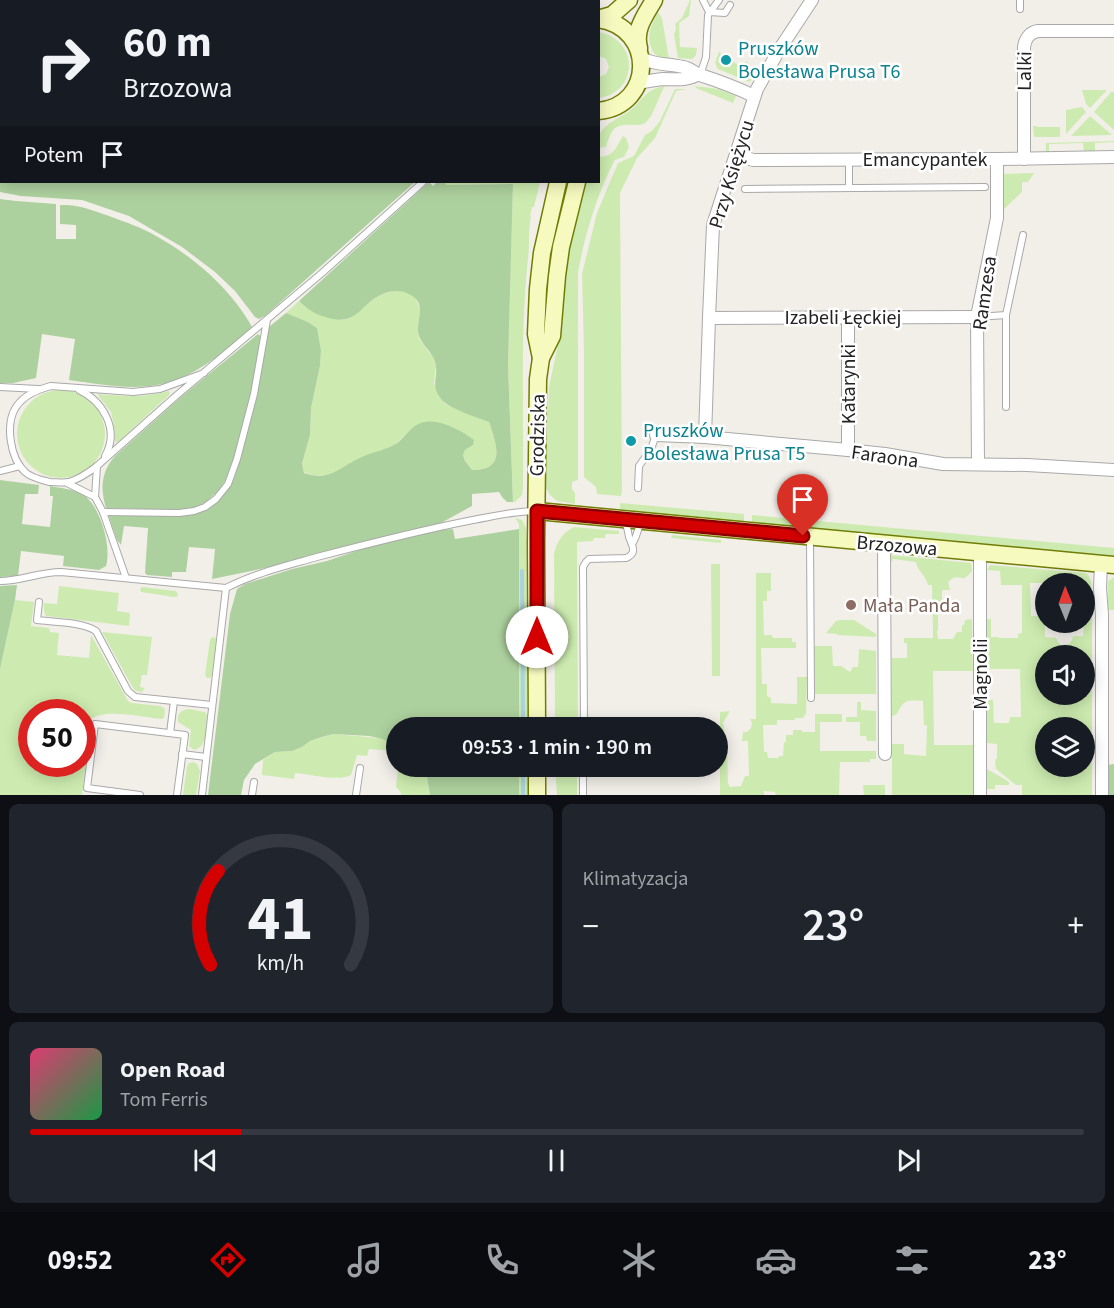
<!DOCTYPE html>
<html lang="pl">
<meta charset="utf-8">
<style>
:root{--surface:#171b24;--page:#20242c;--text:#f1f3f6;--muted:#9ea1a6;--line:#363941;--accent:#d40000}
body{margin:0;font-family:"Source Sans 3",sans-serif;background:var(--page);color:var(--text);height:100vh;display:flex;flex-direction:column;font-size:22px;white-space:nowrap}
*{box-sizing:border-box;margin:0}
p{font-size:20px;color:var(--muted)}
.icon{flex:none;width:33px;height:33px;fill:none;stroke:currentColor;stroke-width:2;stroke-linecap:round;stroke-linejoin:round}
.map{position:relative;height:795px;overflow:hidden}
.panel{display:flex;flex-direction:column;gap:9px;padding:9px;background:#0d0f14;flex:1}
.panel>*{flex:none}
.top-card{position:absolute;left:0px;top:0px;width:600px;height:183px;box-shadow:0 3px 15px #0003;background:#171b24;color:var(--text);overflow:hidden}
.needle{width:39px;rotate:359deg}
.controls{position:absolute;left:1035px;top:573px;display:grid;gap:12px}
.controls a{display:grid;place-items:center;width:60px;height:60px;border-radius:50%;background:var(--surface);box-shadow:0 3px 15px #0003;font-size:30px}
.speed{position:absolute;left:18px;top:699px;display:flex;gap:12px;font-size:30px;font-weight:700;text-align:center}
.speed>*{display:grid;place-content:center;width:78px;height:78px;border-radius:50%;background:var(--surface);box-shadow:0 3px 15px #0003;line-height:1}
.speed .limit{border:9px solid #d22;background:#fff;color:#111}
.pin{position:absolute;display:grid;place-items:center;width:51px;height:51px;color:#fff;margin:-62px -26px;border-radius:50% 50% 50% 0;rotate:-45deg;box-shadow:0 0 6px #0007}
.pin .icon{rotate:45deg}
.me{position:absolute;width:66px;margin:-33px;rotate:0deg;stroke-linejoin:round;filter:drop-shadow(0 0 4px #0008)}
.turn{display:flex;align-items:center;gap:21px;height:126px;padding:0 24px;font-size:27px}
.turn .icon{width:78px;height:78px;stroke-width:2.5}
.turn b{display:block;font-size:42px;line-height:51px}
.then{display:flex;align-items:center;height:57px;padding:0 24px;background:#0003;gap:12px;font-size:22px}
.big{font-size:45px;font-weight:600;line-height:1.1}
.panel .tile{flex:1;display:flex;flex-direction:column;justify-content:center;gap:9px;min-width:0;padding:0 21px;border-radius:9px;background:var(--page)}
.panel .dial{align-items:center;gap:0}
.dial svg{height:156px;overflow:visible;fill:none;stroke:var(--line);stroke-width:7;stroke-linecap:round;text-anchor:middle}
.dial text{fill:var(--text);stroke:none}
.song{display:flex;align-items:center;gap:18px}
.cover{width:72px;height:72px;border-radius:9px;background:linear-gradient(135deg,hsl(340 70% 55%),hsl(140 70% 35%))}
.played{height:6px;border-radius:3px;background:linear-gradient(90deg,var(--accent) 20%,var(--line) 20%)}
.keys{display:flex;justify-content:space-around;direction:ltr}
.heat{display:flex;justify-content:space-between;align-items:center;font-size:33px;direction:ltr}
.panel .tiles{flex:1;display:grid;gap:9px;grid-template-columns:1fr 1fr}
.tile:last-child{grid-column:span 2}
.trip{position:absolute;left:386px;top:717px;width:342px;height:60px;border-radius:30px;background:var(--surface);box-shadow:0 3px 15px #0003;font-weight:600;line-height:60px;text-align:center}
.tab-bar{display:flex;height:96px;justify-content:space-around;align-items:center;background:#090b0e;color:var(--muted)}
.tab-bar .icon{width:42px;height:42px}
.tab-bar .on{color:var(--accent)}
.tab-bar b{font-size:27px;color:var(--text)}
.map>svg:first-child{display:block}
.grass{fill:#cdebb0;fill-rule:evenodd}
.forest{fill:#add19e}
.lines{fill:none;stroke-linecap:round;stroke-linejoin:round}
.stream{stroke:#aad3df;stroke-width:4}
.lane-casing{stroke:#a9a9a9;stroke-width:8}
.street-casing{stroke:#a9a9a9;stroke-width:14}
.secondary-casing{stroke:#707d05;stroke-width:19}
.lane{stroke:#fff;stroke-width:6}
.street{stroke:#fff;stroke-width:12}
.secondary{stroke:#f7fabf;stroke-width:16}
.route-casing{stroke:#8a0000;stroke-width:15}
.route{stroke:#d40000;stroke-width:10}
.culture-dot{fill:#0f9aa8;stroke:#fff;stroke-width:2}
.education-dot{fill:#8d6e63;stroke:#fff;stroke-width:2}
.labels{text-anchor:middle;stroke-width:5;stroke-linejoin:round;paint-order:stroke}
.culture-label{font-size:20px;fill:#0d838f;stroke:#fff;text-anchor:start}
.street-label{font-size:20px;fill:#222;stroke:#fff}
.education-label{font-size:20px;fill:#785e54;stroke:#fff;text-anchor:start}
</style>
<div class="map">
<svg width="1114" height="795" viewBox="0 0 1114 795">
<rect width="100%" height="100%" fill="#f2efe9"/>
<g class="grass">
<polygon points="690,0 691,0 689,16 679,23 680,47 697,48 696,55 692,59 678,58 674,35 676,28 675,24 682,18"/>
<path d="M 658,12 L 662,18 L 669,59 C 653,61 647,43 650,30 C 652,24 655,17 658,12 Z"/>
<path d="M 599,32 C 639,40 639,92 599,98 L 599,77 L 606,74 L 609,67 L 606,59 L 599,56 Z"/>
<polygon points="719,52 721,53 718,62 730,67 733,62 743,66 746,61 750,65 749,68 759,74 755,78 749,82 718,69 715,63"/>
<path d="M 665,86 C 659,95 653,118 645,123 C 642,125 638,125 635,125 C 614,124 612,128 606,147 L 599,148 C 599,144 598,141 598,138 C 603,122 624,117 634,107 C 645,96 648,89 665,86 Z"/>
<polygon points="695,86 718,89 736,96 733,103 696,88"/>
<polygon points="675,89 687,89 676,91 655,138 637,158 620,193 622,490 621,496 597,494 596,487 584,477 584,352 582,274 597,213 618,163 634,156 645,135 652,131 660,121"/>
<polygon points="1082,90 1107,90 1090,108 1086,104"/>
<polygon points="1111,92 1114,92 1114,130 1094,112"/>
<polygon points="1082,107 1086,112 1066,134 1066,110"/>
<polygon points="1090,116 1112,135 1071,136"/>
<polygon points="1033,126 1037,126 1037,127 1060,127 1060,137 1034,137"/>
<path d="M 623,136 L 626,138 L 629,147 L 624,157 L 615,160 C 598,191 584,237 578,273 L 578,480 L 572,482 L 572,489 L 575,493 L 575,504 L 557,501 L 550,495 L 546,488 L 546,411 L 548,411 L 549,387 L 560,335 L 563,292 L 569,252 L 585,182 L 598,182 L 599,157 C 615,156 615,148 623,136 Z"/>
<polygon points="1114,141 1114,142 1095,143 1095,152 1084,152 1083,143 1049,144 1049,153 1046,153 1046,143"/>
<polygon points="1034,173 1028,182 1022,182 1022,192 1003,210 1001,210 1001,174"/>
<path d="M 444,182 L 540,182 L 534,207 L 532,207 L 530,216 L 531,217 C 528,230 530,244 528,258 C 520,335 524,411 523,488 L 522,495 L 515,502 L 513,502 L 513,500 L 508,365 L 513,184 L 447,185 Z"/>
<path d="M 398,290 L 408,292 L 415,297 L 420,309 L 418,329 L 419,339 L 433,357 L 436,366 L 434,384 L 445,404 L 489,422 C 497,446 506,470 472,470 L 465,461 L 463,455 L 465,450 L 473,445 L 412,428 L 395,445 L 329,475 L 314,476 L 304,472 L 302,465 L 310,435 L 311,408 L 320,366 L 321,350 L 317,328 L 308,322 L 286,313 L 299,301 L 305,307 L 340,320 C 354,318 360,310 370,302 C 378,295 387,292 398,290 Z"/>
<circle cx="61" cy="434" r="44"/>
<path d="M 169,391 L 170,394 L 168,396 L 118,442 L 115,442 L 114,426 L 111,412 L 97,394 C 121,396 145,398 169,391 Z"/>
<polygon points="620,503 744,514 744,523 667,516 620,509"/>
<polygon points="752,515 1114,548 1114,557 752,524"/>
<polygon points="515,518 522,520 526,528 528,727 519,727 519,524"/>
<path d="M 574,527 L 619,531 L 619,534 L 605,534 L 605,538 L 594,538 L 593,541 L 577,542 L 578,727 L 555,727 L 554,554 C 556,543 563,532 574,527 Z"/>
<polygon points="672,535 721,540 721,543 671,538"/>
<path d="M 891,555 L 971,563 L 972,571 C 961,583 966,576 953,578 L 948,582 L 950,590 L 942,590 L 942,612 L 938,612 L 938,631 L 937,631 L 938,639 L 953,639 L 957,632 L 962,632 L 962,625 L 964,625 L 965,620 L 972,619 L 973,671 L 933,671 L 934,745 L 973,745 L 973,795 L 892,795 L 892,744 L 904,744 L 904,754 L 926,756 L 927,725 L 924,725 L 923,701 C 905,700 905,699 896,715 L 892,716 L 892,658 L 907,658 L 907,643 L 904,643 L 904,638 L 933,638 L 932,585 L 928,585 C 926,575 917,571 916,562 L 893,559 L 892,562 L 891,561 Z"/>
<polygon points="711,564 720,564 720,676 712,676"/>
<path d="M 990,565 L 1086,573 C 1092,578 1094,591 1089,599 L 1084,584 L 1046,584 L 1045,593 L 1045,583 L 1030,583 L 1031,616 L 1045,616 L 1045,637 L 1056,638 L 1060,645 L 1069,644 L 1072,640 L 1073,636 L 1083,636 L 1085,609 L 1089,609 L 1092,613 L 1092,662 L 1085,659 L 1084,656 L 1046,656 L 1046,694 L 1084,694 L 1085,680 L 1092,680 L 1092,795 L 1022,795 L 1022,785 L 1016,785 L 996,769 L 995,762 L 997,757 L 997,744 L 987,743 L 987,700 L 993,700 L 994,723 L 1009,723 L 1010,717 L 1021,717 L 1020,669 L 987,669 L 986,619 L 991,619 L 991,637 L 998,637 L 999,638 L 1018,638 L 1018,634 L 1022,633 L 1022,585 L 1001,585 L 1000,571 L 987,570 ZM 1046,728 L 1084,728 L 1084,766 L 1046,766 Z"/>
<polygon points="756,573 771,573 771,591 767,591 767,601 763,601 764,635 772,635 773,638 792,638 792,642 796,642 796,648 761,648 762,684 767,684 767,696 771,698 771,703 797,704 797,677 807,677 806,713 803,718 795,718 795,720 777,720 777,725 763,725 764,752 767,752 768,758 778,758 779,756 783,756 784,742 786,742 786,735 793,735 793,730 802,730 802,732 815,732 815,714 842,714 842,722 820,722 820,751 876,751 876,759 870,759 870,762 840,762 839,795 776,795 775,792 764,791 764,795 720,795 720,712 730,711 723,723 727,742 728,783 730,787 741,786 745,776 749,776 748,741 742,741 743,732 747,732 751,728 752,723 750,719 756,719"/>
<polygon points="1114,577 1114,610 1108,610 1108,581"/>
<polygon points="59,586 119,593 117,611 130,613 129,626 46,616 44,611 44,603 57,604"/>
<polygon points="142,587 175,591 177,592 178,596 174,597 141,592 140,589"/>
<path d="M 15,600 L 34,602 L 31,626 L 49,628 L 50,632 L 59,633 L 57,655 L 89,658 L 91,635 L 128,701 L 132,703 L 160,706 L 164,708 L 165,711 L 164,718 L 161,719 C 143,717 105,708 91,719 L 82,795 L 0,795 L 0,669 ZM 32,712 L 82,712 L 82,764 L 32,764 Z"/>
<polygon points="840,620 854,620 876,634 876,637 837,635 837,634 826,633 836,621"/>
<polygon points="102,632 152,637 147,675 142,675 140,687 145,688 142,692 136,691 133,688"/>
<polygon points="212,637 216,638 216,641 212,675 210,678 207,678 205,675 210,640"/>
<polygon points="814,646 832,646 833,666 841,666 850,672 853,667 858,667 859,649 876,651 876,694 815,694"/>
<polygon points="857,702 861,702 861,710 876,711 876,741 867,741 866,736 860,736 860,722 846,722 846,717 857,717"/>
<path d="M 189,709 L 205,712 L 207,715 C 206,727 208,747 194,750 L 189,746 L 191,730 L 178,722 C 177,713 181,710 189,709 Z"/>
<path d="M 333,734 L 379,738 L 396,744 L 396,751 L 369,749 L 367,756 L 357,755 L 351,775 C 338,782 310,774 295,773 L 294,779 L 262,775 L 263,760 L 275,752 L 292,751 L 302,747 L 310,741 Z"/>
<polygon points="189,763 193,762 197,764 200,771 196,795 183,795 187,766"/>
<polygon points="398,767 422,767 427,777 430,795 401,795 400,791 396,787"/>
<rect x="519" y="767" width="9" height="28"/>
<polygon points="555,767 577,767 577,795 557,795"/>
<path d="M 987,769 C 995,774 1002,777 1009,782 L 1009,785 L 995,785 L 995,789 L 987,789 Z"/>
<polygon points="863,785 885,785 885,795 864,795"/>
</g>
<g class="forest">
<polygon points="1,92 2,182 415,182 266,315 259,319 255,317 235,291 215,272 182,247 129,216 82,200 21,196 0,192 0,94"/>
<path d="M 429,182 L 433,186 L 437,182 L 444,182 L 447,185 L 513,184 L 508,365 L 513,502 L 507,502 L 502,497 L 499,492 L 472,494 L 472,506 L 441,523 L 336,549 L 294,562 L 217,578 L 212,579 L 215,549 L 189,547 L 186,572 L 172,572 L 172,577 L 147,575 L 145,573 L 148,528 L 124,526 L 121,545 L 117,540 L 108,514 L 192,515 C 204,510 215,505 223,495 C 233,484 236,467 241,453 C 253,412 262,370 269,327 L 286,313 L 308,322 L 317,328 L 321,350 L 320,366 L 311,408 L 310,435 L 302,464 L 304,473 C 331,483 341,465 364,456 C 374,452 385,450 394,445 C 403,440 407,431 415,426 C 432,414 459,429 474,440 L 473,445 L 465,450 L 463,455 L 465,461 L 472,470 C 506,470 497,446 489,422 C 479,418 450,409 443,401 C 428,384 440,379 435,362 C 432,350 419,344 418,331 C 417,317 427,303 409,294 C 396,287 381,293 371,301 C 362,308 357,317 345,319 C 337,321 329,318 322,316 C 313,313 306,308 299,301 Z"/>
<path d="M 0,199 L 16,201 L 56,204 L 56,239 L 76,239 L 76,225 L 60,224 L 60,205 C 78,204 92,210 109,216 C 125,222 141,227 156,236 C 193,256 232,290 252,327 C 224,352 195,378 157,385 C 129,390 98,384 69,380 L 75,339 L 42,334 L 36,378 L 13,383 L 0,383 Z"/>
<path d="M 258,334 L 260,336 L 260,339 L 257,368 L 250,398 L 235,456 L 228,476 L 219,490 L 206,502 L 194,508 L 178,510 L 106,508 C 100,488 101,472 115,456 L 182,396 Z"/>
<path d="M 0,480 L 39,485 L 38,494 L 25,494 L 22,524 L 50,527 L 53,496 L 50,496 L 50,486 C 60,488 73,489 82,494 C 100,504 112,547 106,566 L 99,570 L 63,566 L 64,556 L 21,551 L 18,576 L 0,577 Z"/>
<polygon points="453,529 455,539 519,529 519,727 396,728 396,744 379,738 369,736 333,734 322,737 310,741 302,747 292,751 275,752 255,764 244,780 241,795 208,795 230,614 237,589 245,584 292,569 327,561 362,549 439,530"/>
<polygon points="17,585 15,600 0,669 0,586"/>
<polygon points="1114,764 1114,795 1109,795 1108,765"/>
<polygon points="422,767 519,767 519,795 430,795 427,777"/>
</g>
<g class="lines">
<g class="stream">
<polyline points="522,571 523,728"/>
<polyline points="523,766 523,795"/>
</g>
<g class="lane-casing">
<g id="lane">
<polyline points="138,0 151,2"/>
<polyline points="478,0 479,2"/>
<polyline points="703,0 709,12"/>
<polyline points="1020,0 1020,9"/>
<polyline points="291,2 291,0"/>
<polyline points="709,12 725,13 730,5"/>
<polyline points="700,75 706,57 708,15 719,0"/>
<polyline points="849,159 849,188"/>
<polyline points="745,189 985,187"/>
<polyline points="1006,315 1006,407"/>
<polyline points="977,317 1006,315 1023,235"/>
<path d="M 204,373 L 160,389 L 133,392 L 51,386 C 37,390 24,395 16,407 C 5,424 10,458 25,472 C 31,478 42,480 50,482 C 56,482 63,483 69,482 C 79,479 88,473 97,466 L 177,395 L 322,273 L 423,182"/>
<polyline points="0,387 38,389"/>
<path d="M 79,390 C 103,401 120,430 105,456"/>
<polyline points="0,471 20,466"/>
<polyline points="67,483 95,497 103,512 126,578"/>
<polyline points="638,488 639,466 651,449 656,435"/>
<polyline points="95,497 97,466"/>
<polyline points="103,512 179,513 194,511 205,507 216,499 228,484 237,459 254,394 267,320"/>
<polyline points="810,537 811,698"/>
<path d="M 632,544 C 637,537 637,530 641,523"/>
<path d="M 0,581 C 21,581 40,572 61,572 L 226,588 C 255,573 286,566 317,557 C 367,544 417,531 468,521 C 491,517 512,511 536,511"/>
<path d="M 39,602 L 37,620 C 54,622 83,622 96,631 L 128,691 L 135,697 L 212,705"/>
<path d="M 584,728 L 583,567 L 586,562 L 589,559 L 626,558 C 638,553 632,546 629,537 C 628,532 628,528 625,523"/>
<polyline points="170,733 174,701"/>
<polyline points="182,754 206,757"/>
<polyline points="583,766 583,795"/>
<polyline points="140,795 87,788 95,724 185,735 177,795"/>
<polyline points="202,795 226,588"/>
<polyline points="252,795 254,782"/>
<polyline points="356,795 360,768"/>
</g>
</g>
<g class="street-casing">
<g id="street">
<path d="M 641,58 C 658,66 666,63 683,67 C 690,68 694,73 700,75 C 719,81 737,88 754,96"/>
<path d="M 638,83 C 647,81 655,80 663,79 C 676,79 686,81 697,75"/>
<polyline points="736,154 753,160 997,159 1114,157"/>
<path d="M 1024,159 L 1024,47 C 1025,39 1030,32 1038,31 L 1114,31"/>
<polyline points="848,317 848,450"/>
<polyline points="709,318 977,317"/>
<polyline points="656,435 705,437 848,450 885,454 943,464 1027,465 1114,470"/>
<polyline points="705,437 709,318 713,225 757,89 779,50 812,0"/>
<polyline points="978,464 977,317 997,218 997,159"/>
<polyline points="884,544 885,754"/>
<polyline points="980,553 980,795"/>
<polyline points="1101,564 1100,588 1102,615 1102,795"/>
</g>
</g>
<g class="secondary-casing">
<g id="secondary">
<polyline points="540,0 540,2"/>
<polyline points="561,0 563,2"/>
<path d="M 598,19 C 656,27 655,106 598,111"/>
<polyline points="598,19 612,15 629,0"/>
<polyline points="0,22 2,22"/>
<path d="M 639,48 C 634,29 645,16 654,0"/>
<polyline points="541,358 536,334 538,289 542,253 558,182"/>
<polyline points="537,511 1114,565"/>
<polyline points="537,728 536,543 538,379 541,358 552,336 557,276 561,247 577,182"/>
<polyline points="537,766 537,795"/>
</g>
</g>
<use href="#lane" class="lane"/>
<use href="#street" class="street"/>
<use href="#secondary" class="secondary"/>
</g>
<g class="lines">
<g class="route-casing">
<polyline id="route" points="537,637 537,511 803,536"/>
</g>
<use href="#route" class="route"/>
</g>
<g class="culture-dot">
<circle cx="726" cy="60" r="6"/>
<circle cx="631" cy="441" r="6"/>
</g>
<circle class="education-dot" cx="851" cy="605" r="6"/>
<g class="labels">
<g class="culture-label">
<text x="738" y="55">Pruszków<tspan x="738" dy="23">Bolesława Prusa T6</tspan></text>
<text x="643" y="437">Pruszków<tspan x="643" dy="23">Bolesława Prusa T5</tspan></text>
</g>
<g class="street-label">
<text transform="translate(1024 71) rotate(-89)" y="7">Lalki</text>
<text x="925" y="166">Emancypantek</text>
<text transform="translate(731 174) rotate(-73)" y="7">Przy Księżycu</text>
<text transform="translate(984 293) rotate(-82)" y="7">Ramzesa</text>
<text x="843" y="324">Izabeli Łęckiej</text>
<text transform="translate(848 384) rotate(-90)" y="7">Katarynki</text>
<text transform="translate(537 435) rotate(-89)" y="7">Grodziska</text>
<text transform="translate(885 456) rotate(8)" y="7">Faraona</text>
<text transform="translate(897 545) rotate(5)" y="7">Brzozowa</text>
<text transform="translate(980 674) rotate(-90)" y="7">Magnolii</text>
</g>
<g class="education-label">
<text x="863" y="612">Mała Panda</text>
</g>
</g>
</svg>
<div class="controls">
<a><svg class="needle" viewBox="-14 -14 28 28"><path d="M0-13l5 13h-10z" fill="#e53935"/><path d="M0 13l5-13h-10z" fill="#9ea1a6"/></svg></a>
<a><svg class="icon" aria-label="sound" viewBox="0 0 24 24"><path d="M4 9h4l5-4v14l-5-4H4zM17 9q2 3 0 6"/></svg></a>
<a><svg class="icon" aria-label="layers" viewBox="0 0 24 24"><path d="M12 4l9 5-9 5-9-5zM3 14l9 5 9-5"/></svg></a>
</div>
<div class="speed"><div class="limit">50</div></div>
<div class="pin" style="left:803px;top:536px;background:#d93025"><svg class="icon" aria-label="arrive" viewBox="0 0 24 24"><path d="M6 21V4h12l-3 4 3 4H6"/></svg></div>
<svg class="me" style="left:537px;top:637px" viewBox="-20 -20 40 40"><circle r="19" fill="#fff"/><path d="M0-13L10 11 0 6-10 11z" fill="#d40000"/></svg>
<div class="trip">09:53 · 1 min · 190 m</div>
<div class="top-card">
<div class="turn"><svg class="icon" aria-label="right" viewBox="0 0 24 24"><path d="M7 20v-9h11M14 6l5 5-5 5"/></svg><div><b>60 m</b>Brzozowa</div></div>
<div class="then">Potem<svg class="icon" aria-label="arrive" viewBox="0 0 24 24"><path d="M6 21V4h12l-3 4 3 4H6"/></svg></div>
</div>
</div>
<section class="panel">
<div class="tiles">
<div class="tile dial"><svg viewBox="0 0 100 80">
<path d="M14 69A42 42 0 1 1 86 69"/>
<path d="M14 69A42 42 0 0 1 18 21" stroke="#d40000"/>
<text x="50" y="56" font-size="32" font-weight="700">41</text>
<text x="50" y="72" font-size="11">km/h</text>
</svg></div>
<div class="tile"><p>Klimatyzacja</p>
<div class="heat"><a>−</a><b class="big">23°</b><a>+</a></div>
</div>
<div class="tile">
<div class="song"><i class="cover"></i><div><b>Open Road</b><p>Tom Ferris</p></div></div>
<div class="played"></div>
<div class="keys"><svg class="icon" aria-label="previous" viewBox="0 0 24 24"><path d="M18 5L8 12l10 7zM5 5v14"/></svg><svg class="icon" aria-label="pause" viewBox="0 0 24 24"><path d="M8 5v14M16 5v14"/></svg><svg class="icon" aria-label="next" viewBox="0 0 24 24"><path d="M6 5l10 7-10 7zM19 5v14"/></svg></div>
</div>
</div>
</section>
<nav class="tab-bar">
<b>09:52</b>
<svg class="icon on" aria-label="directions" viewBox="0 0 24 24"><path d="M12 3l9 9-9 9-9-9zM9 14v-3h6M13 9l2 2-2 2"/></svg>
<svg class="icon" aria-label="music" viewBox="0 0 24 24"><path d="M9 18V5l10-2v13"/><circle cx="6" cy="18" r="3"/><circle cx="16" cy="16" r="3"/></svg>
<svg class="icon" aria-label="phone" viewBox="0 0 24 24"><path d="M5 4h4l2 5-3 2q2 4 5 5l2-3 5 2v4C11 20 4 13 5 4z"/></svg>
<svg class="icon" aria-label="climate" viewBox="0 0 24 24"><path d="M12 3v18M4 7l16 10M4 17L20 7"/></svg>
<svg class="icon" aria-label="car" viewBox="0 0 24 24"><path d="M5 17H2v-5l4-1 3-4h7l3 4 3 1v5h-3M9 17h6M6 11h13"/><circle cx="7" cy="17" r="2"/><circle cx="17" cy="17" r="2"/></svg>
<svg class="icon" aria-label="filters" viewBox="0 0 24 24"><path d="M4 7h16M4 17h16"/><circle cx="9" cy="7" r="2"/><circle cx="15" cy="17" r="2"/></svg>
<b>23°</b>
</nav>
